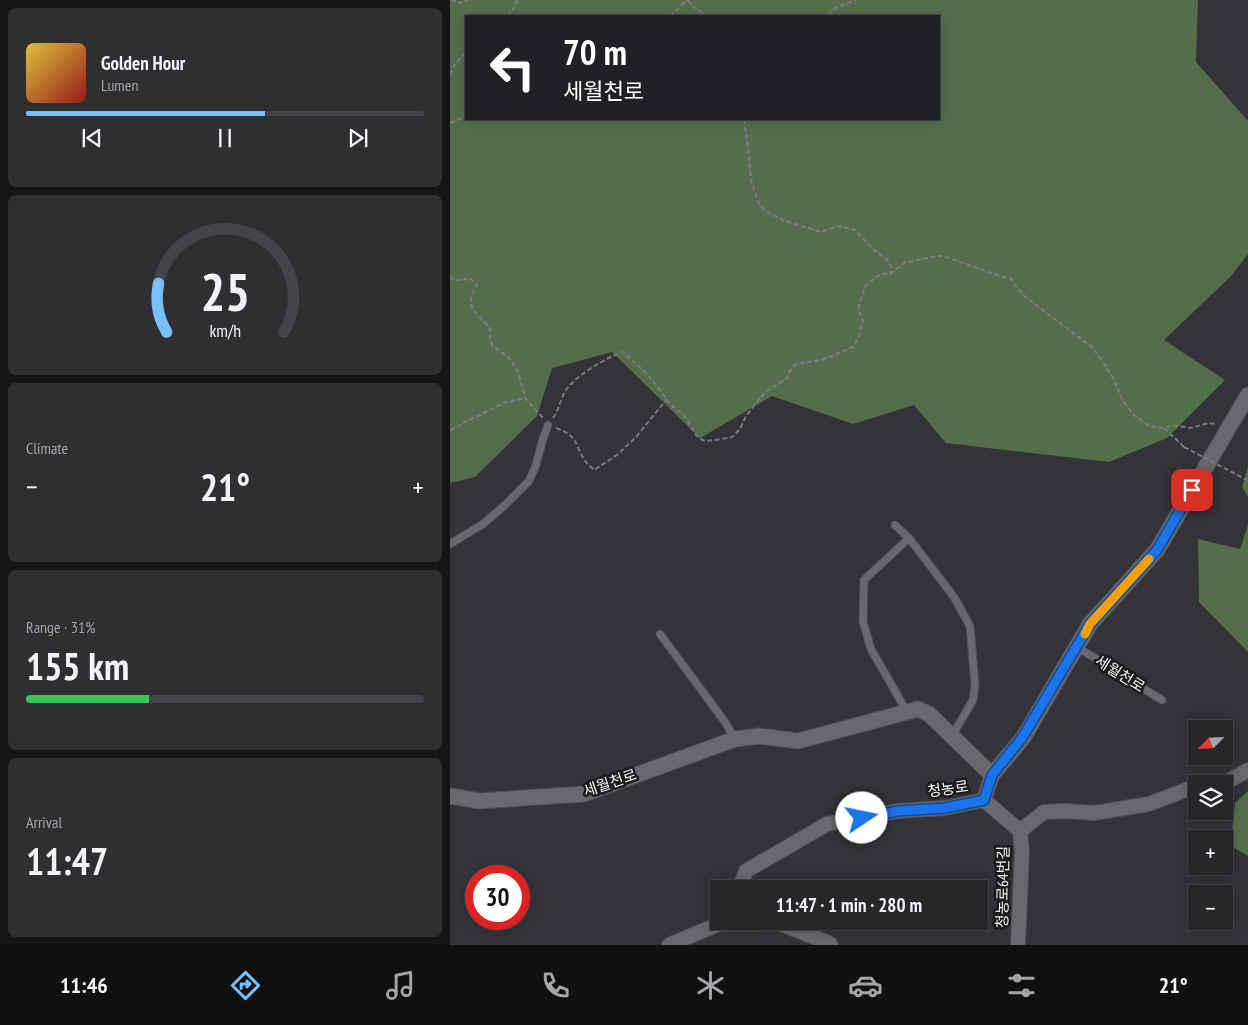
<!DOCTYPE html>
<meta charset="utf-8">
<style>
:root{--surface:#27272a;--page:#2f2f32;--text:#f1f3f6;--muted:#a4a5a8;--line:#434447;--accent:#79bff8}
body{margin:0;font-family:"PT Sans Narrow","Noto Sans KR",sans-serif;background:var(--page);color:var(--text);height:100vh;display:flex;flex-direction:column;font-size:19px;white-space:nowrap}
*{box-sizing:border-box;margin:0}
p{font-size:16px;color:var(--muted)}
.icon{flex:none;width:28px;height:28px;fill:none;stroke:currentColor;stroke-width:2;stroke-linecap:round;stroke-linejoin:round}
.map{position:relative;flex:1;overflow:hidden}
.panel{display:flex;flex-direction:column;gap:8px;padding:8px;background:#151517;width:450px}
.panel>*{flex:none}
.top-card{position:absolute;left:15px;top:15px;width:475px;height:105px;border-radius:0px;box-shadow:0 2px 12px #0003,0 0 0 1px var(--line);background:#202124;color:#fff;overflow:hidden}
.needle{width:32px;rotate:246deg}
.fabs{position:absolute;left:738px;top:720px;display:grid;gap:10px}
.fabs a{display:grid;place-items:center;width:45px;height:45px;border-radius:0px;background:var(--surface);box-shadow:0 2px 12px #0003,0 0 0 1px var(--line);font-size:25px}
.speed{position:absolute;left:15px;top:865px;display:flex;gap:10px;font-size:25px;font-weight:700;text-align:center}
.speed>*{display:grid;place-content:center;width:65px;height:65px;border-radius:50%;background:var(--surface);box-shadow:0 2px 12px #0003,0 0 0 1px var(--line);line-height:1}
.speed .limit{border:8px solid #d22;background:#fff;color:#111}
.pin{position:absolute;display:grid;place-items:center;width:42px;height:42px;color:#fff;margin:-21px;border-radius:10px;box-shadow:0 2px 8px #0006}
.me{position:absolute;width:55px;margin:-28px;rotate:79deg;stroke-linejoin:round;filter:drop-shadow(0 0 4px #0008)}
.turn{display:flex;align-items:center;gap:18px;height:105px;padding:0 15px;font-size:22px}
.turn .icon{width:65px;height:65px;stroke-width:2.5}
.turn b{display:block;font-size:35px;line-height:42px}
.big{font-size:38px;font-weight:700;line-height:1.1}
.panel .widget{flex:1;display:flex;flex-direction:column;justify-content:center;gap:8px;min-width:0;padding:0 18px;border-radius:8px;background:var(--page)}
.panel .dial{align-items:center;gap:0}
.dial svg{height:130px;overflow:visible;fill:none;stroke:var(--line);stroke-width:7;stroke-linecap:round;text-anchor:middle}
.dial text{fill:var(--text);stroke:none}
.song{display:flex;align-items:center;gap:15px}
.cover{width:60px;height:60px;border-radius:8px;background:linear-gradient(135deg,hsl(50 70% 55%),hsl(0 70% 35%))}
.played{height:5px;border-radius:2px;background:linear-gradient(90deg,var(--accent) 60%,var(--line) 60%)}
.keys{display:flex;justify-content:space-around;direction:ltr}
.heat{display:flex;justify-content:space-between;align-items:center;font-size:28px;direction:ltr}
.charge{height:8px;border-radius:4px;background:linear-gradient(90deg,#34c759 31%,var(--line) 0)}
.trip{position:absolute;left:260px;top:880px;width:278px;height:50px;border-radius:0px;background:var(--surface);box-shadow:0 2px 12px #0003,0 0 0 1px var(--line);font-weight:700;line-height:50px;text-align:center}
.dock{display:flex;height:80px;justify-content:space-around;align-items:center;background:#101011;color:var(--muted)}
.dock .icon{width:35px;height:35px}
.dock .selected{color:var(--accent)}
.dock b{font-size:22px;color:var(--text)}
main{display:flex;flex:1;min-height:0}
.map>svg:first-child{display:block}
.forest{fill:#546e4c;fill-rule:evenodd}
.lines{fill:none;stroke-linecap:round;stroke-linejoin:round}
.lane-casing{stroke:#505053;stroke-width:9}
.street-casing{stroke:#505053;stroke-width:16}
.secondary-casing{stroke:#505053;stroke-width:17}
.path{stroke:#7a7a7d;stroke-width:2;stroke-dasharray:5 2.5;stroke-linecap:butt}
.lane{stroke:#69686c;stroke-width:7}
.street{stroke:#69686c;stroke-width:14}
.secondary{stroke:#69686c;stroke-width:15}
.path-bridge{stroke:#7a7a7d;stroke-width:2;stroke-dasharray:5 2.5;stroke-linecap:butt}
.route-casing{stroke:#114b97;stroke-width:12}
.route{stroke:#1a73e8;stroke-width:9}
.slow{stroke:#f59e0b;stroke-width:9}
.labels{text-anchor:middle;stroke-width:5;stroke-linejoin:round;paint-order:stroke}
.street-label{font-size:15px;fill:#f4f4f6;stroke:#1c1c1e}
</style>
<main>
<section class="panel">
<div class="widget">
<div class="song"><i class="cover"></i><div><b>Golden Hour</b><p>Lumen</p></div></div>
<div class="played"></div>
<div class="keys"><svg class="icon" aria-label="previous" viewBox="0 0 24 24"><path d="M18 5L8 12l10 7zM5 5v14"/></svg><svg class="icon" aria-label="pause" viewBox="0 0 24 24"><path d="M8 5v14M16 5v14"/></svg><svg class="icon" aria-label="next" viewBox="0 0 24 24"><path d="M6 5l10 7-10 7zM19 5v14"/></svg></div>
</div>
<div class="widget dial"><svg viewBox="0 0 100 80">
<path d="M14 69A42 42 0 1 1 86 69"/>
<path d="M14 69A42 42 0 0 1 9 39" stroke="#79bff8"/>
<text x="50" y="56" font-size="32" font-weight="700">25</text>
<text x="50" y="72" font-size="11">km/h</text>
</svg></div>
<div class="widget"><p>Climate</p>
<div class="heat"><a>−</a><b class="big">21°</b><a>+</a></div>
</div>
<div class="widget"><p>Range · 31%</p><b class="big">155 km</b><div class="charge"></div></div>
<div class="widget"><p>Arrival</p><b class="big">11:47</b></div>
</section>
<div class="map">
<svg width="798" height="945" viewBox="0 0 798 945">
<rect width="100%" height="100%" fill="#343438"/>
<g class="forest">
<path d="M 0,0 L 748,0 L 746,62 L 798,121 L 798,254 L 781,276 L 714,340 L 775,380 L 717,438 L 659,462 L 496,443 L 464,405 L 403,424 L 322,396 L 250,438 L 162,352 L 102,368 L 87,416 L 25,477 L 0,483 ZM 16,16 L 489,16 L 489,119 L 16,119 Z"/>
<polygon points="798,467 798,497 792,487"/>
<polygon points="798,525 798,652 749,602 748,539 790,549"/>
<polygon points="798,791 798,856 781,846 785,803"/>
</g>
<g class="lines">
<g class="lane-casing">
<g id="lane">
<polyline points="445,525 459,538 504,597 520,626 525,685 523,700 502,736"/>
<polyline points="0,544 33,524 55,505 79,481 86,465 93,439 98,425"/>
<polyline points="210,634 275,722 285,739"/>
<polyline points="627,647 672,675 712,700"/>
<polyline points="457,712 421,649 413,622 414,580 459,538"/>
</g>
</g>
<g class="street-casing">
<g id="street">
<polyline points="773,784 798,770"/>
<polyline points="534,800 542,775"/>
<polyline points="289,889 296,871 377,824 448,811 495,808 534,800 570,831 594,812 616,811 644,813 699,804 746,786"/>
<polyline points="269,924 328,923 379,943 381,945"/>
<polyline points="219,945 269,924 272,921"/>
<polyline points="568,945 572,851 570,831"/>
</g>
</g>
<g class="secondary-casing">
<polyline id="secondary" points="0,796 29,801 134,794 285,739 309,736 348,741 468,709 479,714 542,775 573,738 640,624 707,550 798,395"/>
</g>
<g class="path">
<polyline points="1,0 11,3 18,0"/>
<polyline points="238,0 241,5 257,16"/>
<polyline points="57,16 66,6 67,0"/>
<polyline points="220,16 237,0"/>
<polyline points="371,16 378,15 385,8 406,0"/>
<polyline points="0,75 4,65 14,54 16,54"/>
<polyline points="294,119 299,156 301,180 308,202 315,211 335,221 371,232 389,226 405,230 424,250 437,259 441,267 440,274"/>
<polyline points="0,123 16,116"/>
<polyline points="0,276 3,280 12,280 19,278 27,284 21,298 22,309 40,328 40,339 42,345 60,359 68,372 75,398 93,418"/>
<path d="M 103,418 C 110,408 110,399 116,390 C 125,376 157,357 173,352 L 198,375 L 222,406 L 234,415 L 246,435 L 251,439 L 255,441 L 266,440 L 282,437 L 290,429 L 296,416 L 314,393 L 337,378 L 340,371 L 346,364 L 372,360 L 403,347 L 408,338 L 413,321 L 409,311 L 409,304 L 416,285 L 431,274 L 440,274 L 454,263 L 486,256 L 493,256 L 556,278 L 560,278 L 573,295 L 643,348 L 661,374 L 673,401 L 684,415 L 699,426 L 714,428 L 723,425 L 740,428 L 759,423 L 767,424"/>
<path d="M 106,428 C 129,436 124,444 135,461 C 137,464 141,467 144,470 L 167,455 L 186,437 L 217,399"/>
<polyline points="714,428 734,447"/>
<polyline points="0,431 11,424 54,403 75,398"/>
<polyline points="797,480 798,479"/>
</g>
<use href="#lane" class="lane"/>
<use href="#street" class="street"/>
<use href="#secondary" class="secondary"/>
<polyline class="path-bridge" points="734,447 797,480"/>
</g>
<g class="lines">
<g class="route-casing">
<polyline id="route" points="412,818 448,811 495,808 534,800 542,775 572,738 640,624 707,550 742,490"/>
</g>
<use href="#route" class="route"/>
<polyline class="slow" points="635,634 640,624 699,559"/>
</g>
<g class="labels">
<g class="street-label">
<text transform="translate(670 674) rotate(32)" y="5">세월천로</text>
<text transform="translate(160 783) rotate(-19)" y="5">세월천로</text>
<text transform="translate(498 789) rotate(-8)" y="5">청농로</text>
<text transform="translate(553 887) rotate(-89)" y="5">청농로64번길</text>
</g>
</g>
</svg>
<div class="fabs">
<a><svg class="needle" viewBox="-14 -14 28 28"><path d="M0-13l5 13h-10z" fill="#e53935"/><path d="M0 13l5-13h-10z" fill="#a4a5a8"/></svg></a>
<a><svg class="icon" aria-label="layers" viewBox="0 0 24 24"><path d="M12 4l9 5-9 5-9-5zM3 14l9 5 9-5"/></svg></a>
<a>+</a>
<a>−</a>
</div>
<div class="speed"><div class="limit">30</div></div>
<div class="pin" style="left:742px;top:490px;background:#d93025"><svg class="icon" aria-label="arrive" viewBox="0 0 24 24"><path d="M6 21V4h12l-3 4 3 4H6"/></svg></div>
<svg class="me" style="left:412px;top:818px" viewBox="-20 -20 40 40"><circle r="19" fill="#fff"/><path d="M0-13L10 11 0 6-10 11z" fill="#1a73e8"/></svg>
<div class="trip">11:47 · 1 min · 280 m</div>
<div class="top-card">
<div class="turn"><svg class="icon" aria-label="left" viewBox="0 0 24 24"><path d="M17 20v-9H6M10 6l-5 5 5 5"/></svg><div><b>70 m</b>세월천로</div></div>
</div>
</div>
</main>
<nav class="dock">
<b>11:46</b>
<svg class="icon selected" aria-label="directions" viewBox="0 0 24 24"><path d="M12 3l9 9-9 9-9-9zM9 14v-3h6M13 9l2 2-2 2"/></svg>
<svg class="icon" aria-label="music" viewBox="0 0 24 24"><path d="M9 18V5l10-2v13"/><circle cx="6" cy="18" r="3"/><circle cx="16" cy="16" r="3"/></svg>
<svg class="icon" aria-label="phone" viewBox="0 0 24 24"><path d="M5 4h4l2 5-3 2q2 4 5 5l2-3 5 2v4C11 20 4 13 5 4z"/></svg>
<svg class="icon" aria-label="climate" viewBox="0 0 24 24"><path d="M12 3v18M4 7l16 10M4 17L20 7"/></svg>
<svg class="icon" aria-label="car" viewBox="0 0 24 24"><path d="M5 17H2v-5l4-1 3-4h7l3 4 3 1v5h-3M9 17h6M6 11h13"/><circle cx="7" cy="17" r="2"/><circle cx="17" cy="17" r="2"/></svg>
<svg class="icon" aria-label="filters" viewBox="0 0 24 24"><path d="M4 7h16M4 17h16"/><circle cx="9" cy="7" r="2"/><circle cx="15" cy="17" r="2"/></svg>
<b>21°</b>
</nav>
